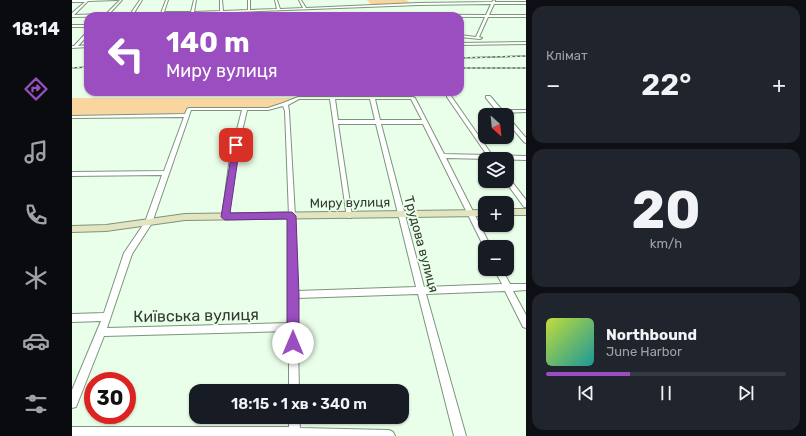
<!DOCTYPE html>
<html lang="uk">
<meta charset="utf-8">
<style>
:root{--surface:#171b24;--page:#20242c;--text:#f1f3f6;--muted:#9ea1a6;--line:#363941;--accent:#9a4ec0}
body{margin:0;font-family:Rubik,sans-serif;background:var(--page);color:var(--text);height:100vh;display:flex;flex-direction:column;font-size:15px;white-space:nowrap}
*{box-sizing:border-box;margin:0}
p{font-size:13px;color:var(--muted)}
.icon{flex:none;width:22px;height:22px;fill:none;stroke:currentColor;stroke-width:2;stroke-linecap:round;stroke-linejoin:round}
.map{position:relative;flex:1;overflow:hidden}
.sheet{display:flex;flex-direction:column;gap:6px;padding:6px;background:#0d0f14;width:280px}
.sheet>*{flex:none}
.banner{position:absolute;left:12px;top:12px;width:380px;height:84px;border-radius:12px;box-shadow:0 1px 3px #0004;background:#9a4ec0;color:#fff;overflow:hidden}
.needle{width:26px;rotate:153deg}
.tools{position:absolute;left:406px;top:108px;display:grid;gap:8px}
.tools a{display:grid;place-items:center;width:36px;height:36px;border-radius:8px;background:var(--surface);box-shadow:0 1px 3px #0004;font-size:20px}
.speed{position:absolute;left:12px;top:372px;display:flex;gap:8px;font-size:20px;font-weight:700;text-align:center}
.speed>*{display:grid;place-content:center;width:52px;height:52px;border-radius:50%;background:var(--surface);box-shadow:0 1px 3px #0004;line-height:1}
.speed .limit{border:6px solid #d22;background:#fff;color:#111}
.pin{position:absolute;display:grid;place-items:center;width:34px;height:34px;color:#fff;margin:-17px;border-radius:8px;box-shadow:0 2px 6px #0006}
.me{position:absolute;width:44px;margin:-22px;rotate:0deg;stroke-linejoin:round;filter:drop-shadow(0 0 3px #0008)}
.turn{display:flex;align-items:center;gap:14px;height:84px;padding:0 16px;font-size:18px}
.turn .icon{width:52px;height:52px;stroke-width:2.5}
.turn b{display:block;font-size:28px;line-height:34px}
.big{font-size:30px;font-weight:600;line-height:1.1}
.sheet .widget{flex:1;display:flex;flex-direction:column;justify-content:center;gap:6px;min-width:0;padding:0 14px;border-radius:12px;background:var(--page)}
.sheet .dial{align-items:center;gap:0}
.dial b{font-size:52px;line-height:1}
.song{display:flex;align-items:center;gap:12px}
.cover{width:48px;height:48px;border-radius:6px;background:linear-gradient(135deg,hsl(70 70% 55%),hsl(180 70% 35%))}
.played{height:4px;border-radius:2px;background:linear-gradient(90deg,var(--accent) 35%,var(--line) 35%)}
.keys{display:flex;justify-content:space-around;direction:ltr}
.heat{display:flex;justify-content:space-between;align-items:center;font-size:22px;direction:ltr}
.trip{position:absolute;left:117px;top:384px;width:220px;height:40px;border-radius:12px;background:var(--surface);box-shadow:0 1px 3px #0004;font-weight:600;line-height:40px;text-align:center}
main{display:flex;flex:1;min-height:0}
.menu{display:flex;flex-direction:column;width:72px;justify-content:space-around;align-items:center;background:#090b0e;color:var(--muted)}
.menu .icon{width:28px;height:28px}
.menu .current{color:var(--accent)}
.menu b{font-size:18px;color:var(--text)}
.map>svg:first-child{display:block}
.green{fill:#f9d5a0}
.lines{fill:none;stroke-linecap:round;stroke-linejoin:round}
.minor-casing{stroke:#7c947c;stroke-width:2}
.secondary-casing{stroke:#7c947c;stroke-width:2}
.minor{fill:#fff;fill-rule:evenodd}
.secondary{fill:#e3e4c0;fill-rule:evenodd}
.rail-casing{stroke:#5b685b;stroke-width:1.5}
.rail{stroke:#eaffe9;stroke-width:1;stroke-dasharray:2.5;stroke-linecap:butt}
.route{fill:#9a4ec0;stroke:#64337d}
.labels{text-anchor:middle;stroke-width:3.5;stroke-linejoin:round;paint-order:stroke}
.street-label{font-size:13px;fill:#313b31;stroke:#eaffe9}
.near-street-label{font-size:16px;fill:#313b31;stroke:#eaffe9}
</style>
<main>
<nav class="menu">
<b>18:14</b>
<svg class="icon current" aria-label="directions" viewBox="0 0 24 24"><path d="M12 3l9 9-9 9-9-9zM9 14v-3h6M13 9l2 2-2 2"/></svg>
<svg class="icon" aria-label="music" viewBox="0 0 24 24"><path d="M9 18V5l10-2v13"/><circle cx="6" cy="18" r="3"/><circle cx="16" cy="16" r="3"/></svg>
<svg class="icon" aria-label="phone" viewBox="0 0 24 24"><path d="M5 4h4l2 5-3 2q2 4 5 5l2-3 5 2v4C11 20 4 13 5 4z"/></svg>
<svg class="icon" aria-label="climate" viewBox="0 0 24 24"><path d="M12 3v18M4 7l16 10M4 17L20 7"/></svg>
<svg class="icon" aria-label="car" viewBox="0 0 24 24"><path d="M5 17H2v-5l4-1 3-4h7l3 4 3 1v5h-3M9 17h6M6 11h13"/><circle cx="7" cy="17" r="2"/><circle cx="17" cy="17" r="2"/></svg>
<svg class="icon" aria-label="filters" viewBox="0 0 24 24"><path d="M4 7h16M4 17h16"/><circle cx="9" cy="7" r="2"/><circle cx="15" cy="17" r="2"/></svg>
</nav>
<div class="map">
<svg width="454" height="436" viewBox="0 0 454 436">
<rect width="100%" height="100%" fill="#eaffe9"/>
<g class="green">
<polygon points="295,0 334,0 340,4 301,6"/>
<polygon points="0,98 226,98 202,108 117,109 114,115 0,117"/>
</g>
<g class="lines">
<g class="minor-casing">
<g id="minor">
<polygon points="0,0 45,0 16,1 2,15 34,14 48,0 50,0 37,14 59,13 68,0 70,0 62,13 89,13 94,0 96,0 92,12 119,12 122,0 124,0 122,12 148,11 148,0 150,0 151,11 176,10 176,0 178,0 178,10 205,9 203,0 205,0 208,9 231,8 227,0 229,0 234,8 346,3 420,2 422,0 423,1 423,2 454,2 454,4 422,4 417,15 454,15 454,17 416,17 407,37 410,38 408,39 388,37 388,35 404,37 413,17 228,16 227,15 228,14 414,15 419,4 346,5 60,16 0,17 0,13 13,2 0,2"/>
<rect x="0" y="25" width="16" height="2"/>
<polygon points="15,32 16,32 16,35 6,46 16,45 16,47 0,48 0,46 2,46"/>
<polygon points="454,42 454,44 388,45 388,43"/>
<path d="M 375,96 L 379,96 L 420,155 L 454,156 L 454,160 L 374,158 L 419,247 L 413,247 L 413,249 L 351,124 L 309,124 L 352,287 L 430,284 L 422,269 L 430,269 L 438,284 L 454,284 L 454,290 L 441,291 L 454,315 L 454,328 L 451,327 L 433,291 L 354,294 L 394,436 L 382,436 L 346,294 L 225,298 L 227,391 L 217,391 L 217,331 L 32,336 L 4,407 L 0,408 L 0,390 L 29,321 L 0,322 L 0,314 L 32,313 L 52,253 L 73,222 L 90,175 L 0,176 L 0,172 L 92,171 L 112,117 L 0,118 L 0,116 L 113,114 L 115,109 L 117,108 L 196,108 L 211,103 L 226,97 L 341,97 L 343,98 L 372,154 L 415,155 L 375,97 ZM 227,99 L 258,99 L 275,218 L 279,218 L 280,216 L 266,124 L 304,124 L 344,287 L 225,291 L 223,216 L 217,111 L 216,105 ZM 263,99 L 298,99 L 303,120 L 266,120 ZM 303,99 L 339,99 L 350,120 L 308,120 ZM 211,106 L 213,111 L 217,216 L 217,323 L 35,328 L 60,254 L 80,223 L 119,110 L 170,110 L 158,157 L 150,217 L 153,219 L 156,217 L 164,157 L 175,110 L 196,110 Z"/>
<polygon points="414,96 418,96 430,110 454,110 454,112 432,113 433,115 428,115 414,98"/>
<polygon points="435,117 437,118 454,138 454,143 452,142 435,122"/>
<polygon points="435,177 437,178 454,200 454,207 452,207 433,181 435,181"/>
<polygon points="217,417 227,417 228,428 317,430 321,432 323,436 0,436 0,427 217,427"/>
</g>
</g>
<g class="secondary-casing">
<g id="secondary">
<rect x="435" y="209" width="19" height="6"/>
<polygon points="413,210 413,216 113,220 34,231 0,232 0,226 34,225 113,214"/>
</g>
</g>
<use href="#minor" class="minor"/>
<use href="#secondary" class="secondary"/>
<g class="rail-casing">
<g id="rail">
<polyline points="388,58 454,56"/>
<polyline points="0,68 16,67"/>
<polyline points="388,68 454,68"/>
</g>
</g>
<use href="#rail" class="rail"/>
</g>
<polygon class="route" points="164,143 168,145 158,213 220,212 224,216 227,295 227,343 225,347 221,349 216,347 215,343 215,219 153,220 149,217 161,145"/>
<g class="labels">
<g class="street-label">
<text transform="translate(278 202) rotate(-1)" y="5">Миру вулиця</text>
<text transform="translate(350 244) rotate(75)" y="5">Трудова вулиця</text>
</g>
<g class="near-street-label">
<text transform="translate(124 315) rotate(-1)" y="6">Київська вулиця</text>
</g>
</g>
</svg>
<div class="tools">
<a><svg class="needle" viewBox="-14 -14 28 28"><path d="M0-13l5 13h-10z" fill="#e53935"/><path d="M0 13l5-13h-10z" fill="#9ea1a6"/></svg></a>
<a><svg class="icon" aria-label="layers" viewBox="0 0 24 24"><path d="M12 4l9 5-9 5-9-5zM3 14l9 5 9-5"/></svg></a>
<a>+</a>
<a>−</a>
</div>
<div class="speed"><div class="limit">30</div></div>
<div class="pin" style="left:164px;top:145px;background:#d93025"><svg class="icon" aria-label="arrive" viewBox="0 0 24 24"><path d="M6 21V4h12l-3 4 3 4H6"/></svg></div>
<svg class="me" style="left:221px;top:343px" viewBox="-20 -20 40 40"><circle r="19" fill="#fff"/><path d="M0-13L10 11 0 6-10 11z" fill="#9a4ec0"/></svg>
<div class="trip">18:15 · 1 хв · 340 m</div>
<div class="banner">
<div class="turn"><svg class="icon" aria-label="left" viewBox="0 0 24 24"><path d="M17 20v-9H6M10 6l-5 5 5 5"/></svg><div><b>140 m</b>Миру вулиця</div></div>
</div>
</div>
<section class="sheet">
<div class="widget"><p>Клімат</p>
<div class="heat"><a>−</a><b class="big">22°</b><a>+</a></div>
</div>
<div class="widget dial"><b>20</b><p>km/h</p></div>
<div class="widget">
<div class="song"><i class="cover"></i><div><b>Northbound</b><p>June Harbor</p></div></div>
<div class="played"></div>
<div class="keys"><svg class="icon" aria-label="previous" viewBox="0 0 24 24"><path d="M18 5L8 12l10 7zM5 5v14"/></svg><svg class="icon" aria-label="pause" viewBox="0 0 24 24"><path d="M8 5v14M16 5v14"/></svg><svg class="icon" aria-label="next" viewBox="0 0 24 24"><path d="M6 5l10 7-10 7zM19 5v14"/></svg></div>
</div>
</section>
</main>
